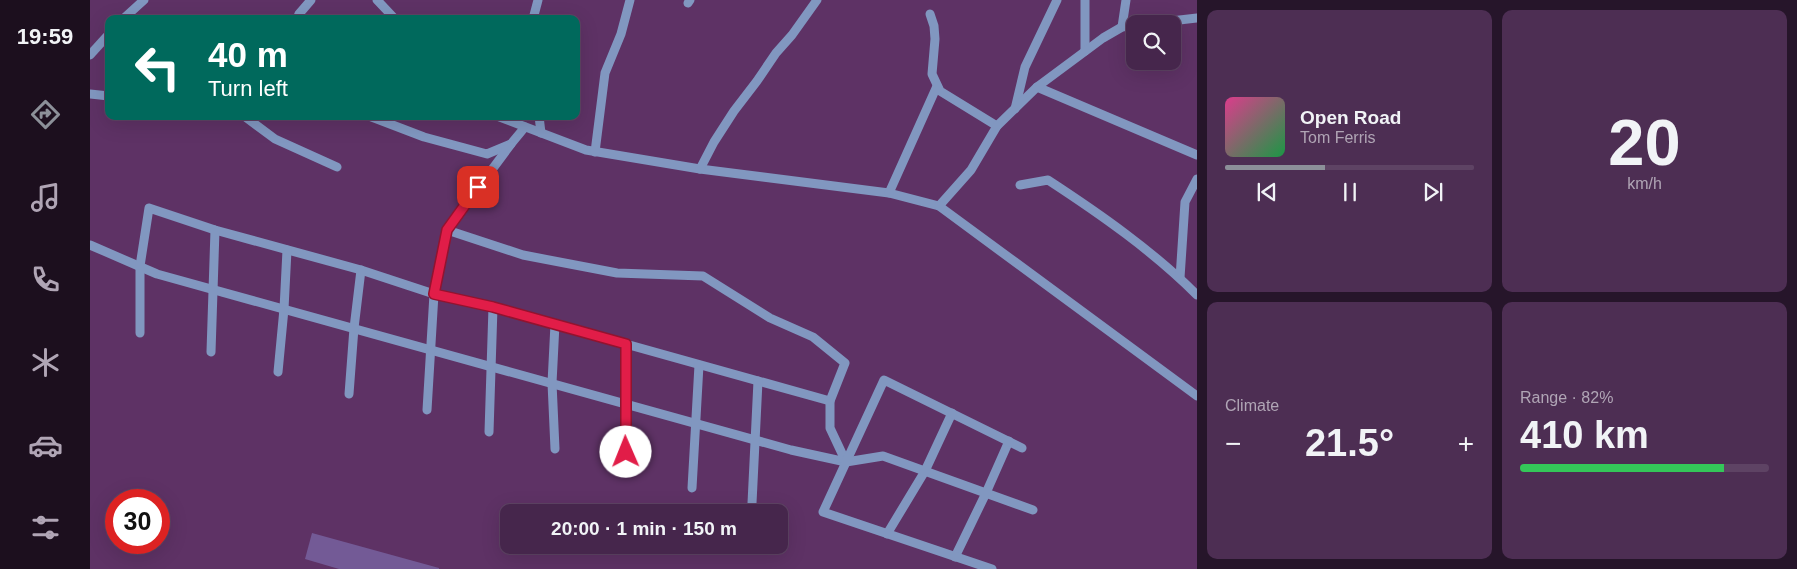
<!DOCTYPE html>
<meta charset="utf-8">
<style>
:root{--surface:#46264c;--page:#4d2e53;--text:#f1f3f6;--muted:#b0a5b5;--line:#5e4364;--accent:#8c9099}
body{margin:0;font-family:Arial,sans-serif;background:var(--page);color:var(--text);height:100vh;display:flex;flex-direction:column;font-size:19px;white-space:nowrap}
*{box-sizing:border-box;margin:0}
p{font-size:16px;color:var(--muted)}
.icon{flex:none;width:28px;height:28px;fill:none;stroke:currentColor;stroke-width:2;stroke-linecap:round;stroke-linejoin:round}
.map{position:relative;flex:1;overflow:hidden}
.details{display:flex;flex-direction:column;gap:10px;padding:10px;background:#26152a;width:600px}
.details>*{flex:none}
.guide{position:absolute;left:15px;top:15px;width:475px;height:105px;border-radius:10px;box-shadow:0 5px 20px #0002,0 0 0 1px var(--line);background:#00695c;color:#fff;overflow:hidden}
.buttons{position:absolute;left:1036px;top:15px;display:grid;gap:10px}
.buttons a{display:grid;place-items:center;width:55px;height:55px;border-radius:10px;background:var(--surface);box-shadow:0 5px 20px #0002,0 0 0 1px var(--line);font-size:25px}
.speed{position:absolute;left:15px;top:489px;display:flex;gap:10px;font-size:25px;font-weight:700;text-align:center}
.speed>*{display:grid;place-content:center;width:65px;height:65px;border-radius:50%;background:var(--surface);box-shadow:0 5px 20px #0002,0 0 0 1px var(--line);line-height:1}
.speed .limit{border:8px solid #d22;background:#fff;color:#111}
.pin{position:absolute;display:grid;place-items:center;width:42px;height:42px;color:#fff;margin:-21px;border-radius:10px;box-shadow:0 2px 8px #0006}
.me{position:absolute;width:55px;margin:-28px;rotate:359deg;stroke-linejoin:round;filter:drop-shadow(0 0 4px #0008)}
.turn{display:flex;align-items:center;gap:18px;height:105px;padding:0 20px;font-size:22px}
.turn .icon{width:65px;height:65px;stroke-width:2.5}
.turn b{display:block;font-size:35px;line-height:42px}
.big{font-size:38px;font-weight:800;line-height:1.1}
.details .tile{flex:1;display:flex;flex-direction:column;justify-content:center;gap:8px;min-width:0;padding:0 18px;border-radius:10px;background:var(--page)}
.details .dial{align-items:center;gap:0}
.dial b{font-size:65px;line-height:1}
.song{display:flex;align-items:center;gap:15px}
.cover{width:60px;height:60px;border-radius:8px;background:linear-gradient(135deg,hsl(330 70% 55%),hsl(140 70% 35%))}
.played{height:5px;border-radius:2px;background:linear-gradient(90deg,var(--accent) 40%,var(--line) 40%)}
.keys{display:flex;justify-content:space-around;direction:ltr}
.heat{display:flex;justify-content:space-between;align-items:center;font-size:28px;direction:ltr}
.charge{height:8px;border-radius:4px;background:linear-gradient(90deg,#34c759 82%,var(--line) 0)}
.details .tiles{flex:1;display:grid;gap:10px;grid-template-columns:repeat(2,1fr)}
.trip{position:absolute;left:410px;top:504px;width:288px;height:50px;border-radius:10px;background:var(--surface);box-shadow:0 5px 20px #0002,0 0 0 1px var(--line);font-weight:800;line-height:50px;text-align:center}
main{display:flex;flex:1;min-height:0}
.dock{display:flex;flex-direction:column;width:90px;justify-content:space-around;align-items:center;background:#1c0f1e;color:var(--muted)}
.dock .icon{width:35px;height:35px}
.dock .current{color:var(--accent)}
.dock b{font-size:22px;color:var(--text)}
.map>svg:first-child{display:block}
.building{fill:#735a96}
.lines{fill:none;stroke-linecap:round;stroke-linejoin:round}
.minor{stroke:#8197c0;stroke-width:9}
.route-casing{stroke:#92132f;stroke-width:12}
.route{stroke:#e11d48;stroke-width:9}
</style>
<main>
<nav class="dock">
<b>19:59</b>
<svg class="icon current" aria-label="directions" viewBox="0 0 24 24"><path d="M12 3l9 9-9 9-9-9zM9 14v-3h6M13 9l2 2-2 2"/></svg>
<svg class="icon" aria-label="music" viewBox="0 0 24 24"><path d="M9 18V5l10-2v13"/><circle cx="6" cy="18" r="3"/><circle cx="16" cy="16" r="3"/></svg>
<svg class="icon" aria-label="phone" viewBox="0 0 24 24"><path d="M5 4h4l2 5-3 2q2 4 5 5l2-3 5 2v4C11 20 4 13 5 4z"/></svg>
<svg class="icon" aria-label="climate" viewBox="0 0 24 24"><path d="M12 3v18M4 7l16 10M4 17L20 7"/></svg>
<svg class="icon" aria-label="car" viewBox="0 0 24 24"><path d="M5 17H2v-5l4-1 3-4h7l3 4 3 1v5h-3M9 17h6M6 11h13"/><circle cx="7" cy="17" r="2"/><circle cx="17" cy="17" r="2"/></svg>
<svg class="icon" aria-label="filters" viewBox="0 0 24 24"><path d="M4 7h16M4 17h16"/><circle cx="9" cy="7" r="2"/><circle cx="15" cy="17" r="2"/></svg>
</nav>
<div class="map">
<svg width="1107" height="569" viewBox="0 0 1107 569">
<rect width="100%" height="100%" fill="#5e3265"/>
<polygon class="building" points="222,533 349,568 349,569 249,569 215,559"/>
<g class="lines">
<g class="minor">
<polyline points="287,0 305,19"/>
<polyline points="995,0 995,51"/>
<polyline points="598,3 600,0"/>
<polyline points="840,14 844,26 845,39 842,74 850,91 907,126"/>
<polyline points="33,19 54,0"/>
<polyline points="207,19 209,14 221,0"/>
<polyline points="443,19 448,0"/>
<polyline points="1055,24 1107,18"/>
<polyline points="1032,27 1036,0"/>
<polyline points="0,55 19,34"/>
<polyline points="947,87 1107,155"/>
<polyline points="0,94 19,96"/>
<polyline points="925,109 935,67 967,0"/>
<polyline points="154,116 185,139 247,167"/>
<polyline points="279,116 334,137 397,154 421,144 435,127"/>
<polyline points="407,116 496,150 610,169 799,193 849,206 881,170 907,126 947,87 1013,38 1032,27 1045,25"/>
<polyline points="449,116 451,133"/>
<polyline points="505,152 515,73 531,34 540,0"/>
<polyline points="610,169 624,142 644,111 667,81 686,53 702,35 727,0"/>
<path d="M 930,185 L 958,180 C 1010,214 1063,251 1107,295"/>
<polyline points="799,193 847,86"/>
<polyline points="849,206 1107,396"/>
<polyline points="357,230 433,255 527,273 613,276 680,318 723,337 755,363 740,401 740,428 756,462"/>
<polyline points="0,245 67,274 701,450 756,462 793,456 943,510"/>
<polyline points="1090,278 1095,202 1107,179"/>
<polyline points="465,324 462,383 465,449"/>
<polyline points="50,333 50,266 59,208 125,230 271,270 344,294 403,307 740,401"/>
<polyline points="536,344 536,468"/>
<polyline points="121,352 125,230"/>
<polyline points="188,372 194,309 197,250"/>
<polyline points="259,394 264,328 271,270"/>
<polyline points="337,410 344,294 357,230 421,144"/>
<polyline points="399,432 403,307"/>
<polyline points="602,488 609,365"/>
<polyline points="662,503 668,381"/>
<polyline points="797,534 835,471 862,413"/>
<polyline points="865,557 896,493 919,441"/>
<polyline points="902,569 733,512 794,380 932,448"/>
</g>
</g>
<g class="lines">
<g class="route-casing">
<polyline id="route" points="388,187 357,230 344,294 403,307 536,344 536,452"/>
</g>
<use href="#route" class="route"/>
</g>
</svg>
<div class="buttons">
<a><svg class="icon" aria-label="search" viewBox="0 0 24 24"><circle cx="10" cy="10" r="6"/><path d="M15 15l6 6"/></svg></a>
</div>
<div class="speed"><div class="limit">30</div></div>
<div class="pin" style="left:388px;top:187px;background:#d93025"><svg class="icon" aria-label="arrive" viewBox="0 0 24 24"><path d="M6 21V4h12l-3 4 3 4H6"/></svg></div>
<svg class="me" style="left:536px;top:452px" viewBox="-20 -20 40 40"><circle r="19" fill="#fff"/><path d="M0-13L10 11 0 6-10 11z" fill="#e11d48"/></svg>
<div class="trip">20:00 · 1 min · 150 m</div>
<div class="guide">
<div class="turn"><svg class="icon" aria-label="left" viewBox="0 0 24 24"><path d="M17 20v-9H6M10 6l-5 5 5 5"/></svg><div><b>40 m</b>Turn left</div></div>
</div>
</div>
<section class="details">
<div class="tiles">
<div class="tile">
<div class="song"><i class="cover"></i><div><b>Open Road</b><p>Tom Ferris</p></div></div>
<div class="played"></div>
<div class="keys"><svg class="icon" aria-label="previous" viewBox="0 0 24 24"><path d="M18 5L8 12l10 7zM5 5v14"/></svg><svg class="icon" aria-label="pause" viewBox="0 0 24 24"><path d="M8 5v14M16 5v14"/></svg><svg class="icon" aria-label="next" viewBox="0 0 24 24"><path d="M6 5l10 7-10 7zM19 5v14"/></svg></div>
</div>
<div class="tile dial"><b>20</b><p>km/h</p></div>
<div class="tile"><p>Climate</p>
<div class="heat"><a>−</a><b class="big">21.5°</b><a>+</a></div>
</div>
<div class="tile"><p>Range · 82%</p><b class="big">410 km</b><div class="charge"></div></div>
</div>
</section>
</main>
